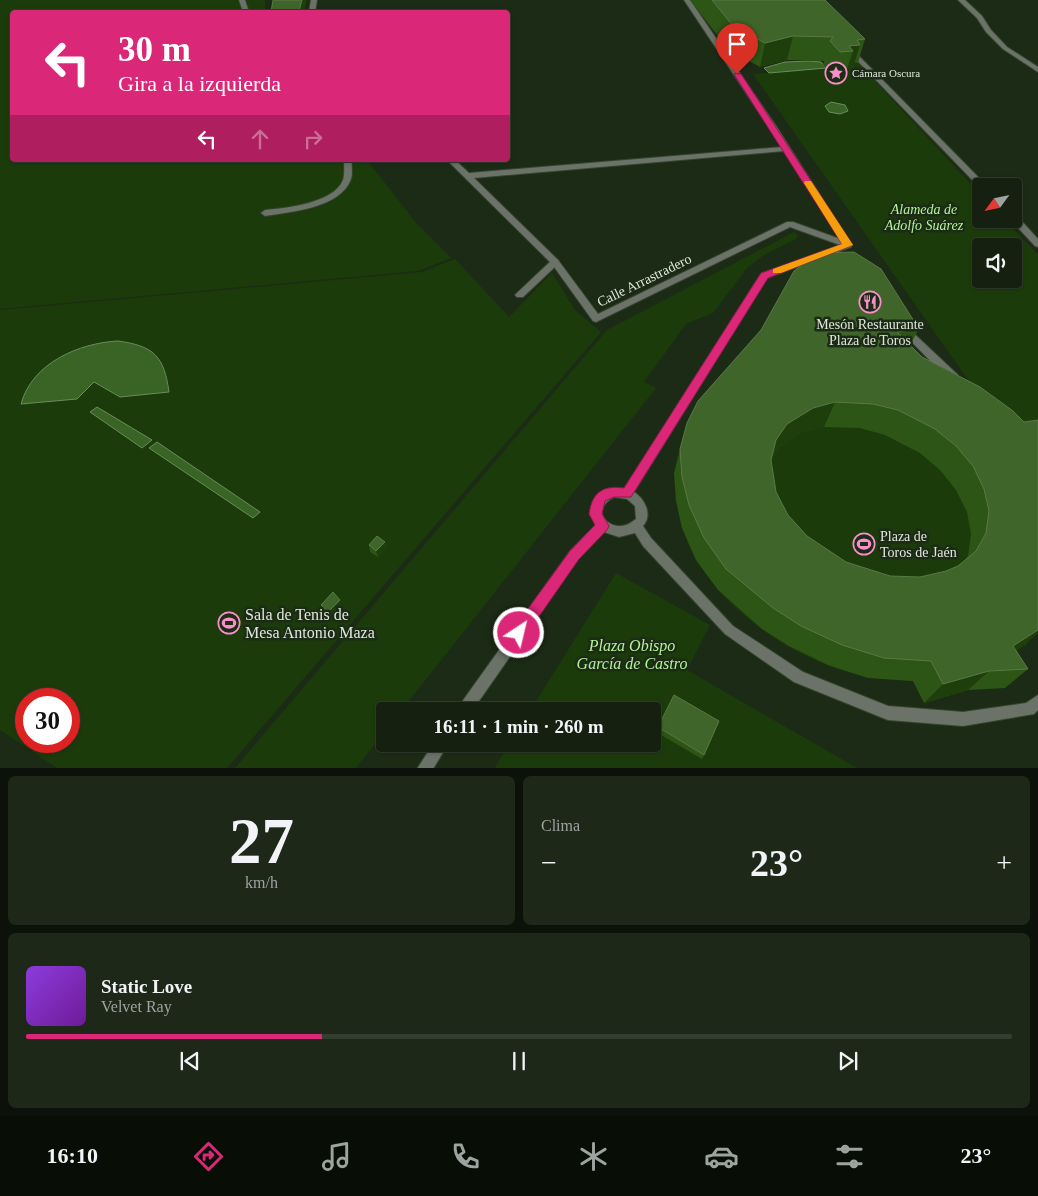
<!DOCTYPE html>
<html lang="es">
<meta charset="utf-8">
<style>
:root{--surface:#152010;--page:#1e2819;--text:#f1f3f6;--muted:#9da39f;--line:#343e30;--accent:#db2777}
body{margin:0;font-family:Georgia,serif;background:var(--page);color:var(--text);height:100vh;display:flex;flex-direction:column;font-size:19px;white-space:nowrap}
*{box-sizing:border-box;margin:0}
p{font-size:16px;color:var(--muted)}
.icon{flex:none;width:28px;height:28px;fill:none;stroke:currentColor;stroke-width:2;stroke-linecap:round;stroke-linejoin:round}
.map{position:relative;height:768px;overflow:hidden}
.details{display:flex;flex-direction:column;gap:8px;padding:8px;background:#0c1209;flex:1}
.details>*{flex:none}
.top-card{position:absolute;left:10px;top:10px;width:500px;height:152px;border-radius:5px;box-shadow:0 1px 4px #0004,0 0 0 1px var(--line);background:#db2777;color:#fff;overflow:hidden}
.needle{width:32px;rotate:237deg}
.controls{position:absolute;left:972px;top:178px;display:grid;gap:10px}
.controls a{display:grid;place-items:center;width:50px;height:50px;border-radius:5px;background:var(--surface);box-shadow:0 1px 4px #0004,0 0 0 1px var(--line);font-size:25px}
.speed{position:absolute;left:15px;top:688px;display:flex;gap:10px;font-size:25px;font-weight:700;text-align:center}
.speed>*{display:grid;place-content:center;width:65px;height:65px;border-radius:50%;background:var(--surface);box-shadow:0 1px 4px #0004,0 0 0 1px var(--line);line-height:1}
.speed .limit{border:8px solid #d22;background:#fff;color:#111}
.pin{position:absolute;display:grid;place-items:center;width:42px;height:42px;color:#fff;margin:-51px -21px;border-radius:50% 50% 50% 0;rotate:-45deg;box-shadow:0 0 5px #0007}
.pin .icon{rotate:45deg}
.me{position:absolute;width:55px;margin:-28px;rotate:35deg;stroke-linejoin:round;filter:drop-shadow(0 0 4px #0008)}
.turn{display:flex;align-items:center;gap:18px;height:105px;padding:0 25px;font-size:22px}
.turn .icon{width:65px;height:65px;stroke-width:2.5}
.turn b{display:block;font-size:35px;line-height:42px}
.lanes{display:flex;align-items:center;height:48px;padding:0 25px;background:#0003;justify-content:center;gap:25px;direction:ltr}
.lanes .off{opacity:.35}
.big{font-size:38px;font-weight:700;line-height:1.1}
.details .tile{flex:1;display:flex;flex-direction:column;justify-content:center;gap:8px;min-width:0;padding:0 18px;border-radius:8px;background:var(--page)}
.details .dial{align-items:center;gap:0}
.dial b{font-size:65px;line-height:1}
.song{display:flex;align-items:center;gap:15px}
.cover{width:60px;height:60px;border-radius:8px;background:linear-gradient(135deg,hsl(270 70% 55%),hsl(280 70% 35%))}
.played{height:5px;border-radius:2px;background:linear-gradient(90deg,var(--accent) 30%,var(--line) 30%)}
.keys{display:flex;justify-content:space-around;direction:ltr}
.heat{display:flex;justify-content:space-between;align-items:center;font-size:28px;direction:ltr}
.details .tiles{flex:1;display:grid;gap:8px;grid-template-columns:1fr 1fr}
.tile:last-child{grid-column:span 2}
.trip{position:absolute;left:376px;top:702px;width:285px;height:50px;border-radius:5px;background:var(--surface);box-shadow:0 1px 4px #0004,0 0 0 1px var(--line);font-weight:700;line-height:50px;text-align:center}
.dock{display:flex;height:80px;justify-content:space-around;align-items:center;background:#080d06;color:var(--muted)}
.dock .icon{width:35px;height:35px}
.dock .on{color:var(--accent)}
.dock b{font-size:22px;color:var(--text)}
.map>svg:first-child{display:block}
.green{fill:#1c3b0b;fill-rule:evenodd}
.water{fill:#396425;stroke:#6a8c5b}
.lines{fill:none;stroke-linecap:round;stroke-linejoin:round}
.service-casing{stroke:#374531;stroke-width:2}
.pedestrian-casing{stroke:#374531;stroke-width:2}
.minor-casing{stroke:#374531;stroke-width:2}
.service{fill:#6b7368;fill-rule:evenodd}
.pedestrian{fill:#6b7368;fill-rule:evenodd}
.minor{fill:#6b7368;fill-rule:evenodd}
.wall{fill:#2d5515;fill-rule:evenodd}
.shaded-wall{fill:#1e3e0c}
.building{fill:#40652a;stroke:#597946;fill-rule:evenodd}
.route{fill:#db2777;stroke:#8e194d}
.slow{fill:#f59e0b}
.labels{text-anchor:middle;stroke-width:5;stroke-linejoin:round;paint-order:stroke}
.far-poi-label{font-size:11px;fill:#dee8da;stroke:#1c2b16;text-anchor:start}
.park-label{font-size:14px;font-style:italic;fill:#b2f298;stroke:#1c2b16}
.street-label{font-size:14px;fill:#dee8da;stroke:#1c2b16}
.poi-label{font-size:14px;fill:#dee8da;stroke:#1c2b16}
.near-poi-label{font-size:16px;fill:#dee8da;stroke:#1c2b16;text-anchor:start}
.near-park-label{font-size:16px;font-style:italic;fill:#b2f298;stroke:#1c2b16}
</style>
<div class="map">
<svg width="1038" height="769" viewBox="0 0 1038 769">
<rect width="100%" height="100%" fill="#1c2b16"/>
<g class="green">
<polygon points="0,0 265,0 265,12 12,12 12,160 367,160 417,224 451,258 418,271 0,309"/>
<path d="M 849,63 L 858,63 L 981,195 L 981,219 L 1004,219 L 1038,255 L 1038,439 L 971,384 L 753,74 L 826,68 L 833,76 L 841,70 L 852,69 ZM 981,246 L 1014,246 L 1014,279 L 981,279 Z"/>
<polygon points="794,232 798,235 796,239 764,255 747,268 713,313 686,324 644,382 656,388 401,711 385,711 385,731 356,768 235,768 607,330"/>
<path d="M 455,259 L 509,317 L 552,273 L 575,310 L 601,332 L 227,768 L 57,768 L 0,730 L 0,310 L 422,272 ZM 26,699 L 69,699 L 69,741 L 26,741 Z"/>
<path d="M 898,377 L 1038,631 L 1025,645 L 992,666 L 1005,688 L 968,690 L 924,703 L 913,681 C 898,680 882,680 867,677 C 801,663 733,619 697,561 C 681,535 676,504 674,473 Z"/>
<polygon points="616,573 710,625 687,670 857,768 494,769 509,744 652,744 652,711 530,711"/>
</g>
<g class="water">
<polygon points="809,61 821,62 826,68 769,73 764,68 785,62"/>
<polygon points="831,102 845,105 848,111 840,114 829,112 825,106"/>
<path d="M 118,341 C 154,346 164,356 169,392 L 120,397 L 94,382 L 77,399 L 21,404 C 32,363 79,343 118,341 Z"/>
<polygon points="97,407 152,440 142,448 90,412"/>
<polygon points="157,442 260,512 253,518 149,448"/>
</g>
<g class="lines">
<g class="service-casing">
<g id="service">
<polygon points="239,0 245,0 249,12 243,12"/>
<path d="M 344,160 L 352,160 C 351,166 353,174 351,179 C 341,208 290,212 265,216 L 261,213 L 265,210 C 287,208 334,203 343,180 C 345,174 344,166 344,160 Z"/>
<polygon points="555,259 558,260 559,262 558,264 523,297 517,297 515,295 517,293 552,260"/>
</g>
</g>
<g class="pedestrian-casing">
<g id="pedestrian">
<polygon points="848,49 852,49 987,186 980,188 848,51"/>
<polygon points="1014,215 1017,216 1038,239 1038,247 1035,246 1011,220 1010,219 1014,219"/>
<polygon points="905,327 908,328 958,375 959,378 958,381 950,381 902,332 900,330"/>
</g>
</g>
<g class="minor-casing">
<g id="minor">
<polygon points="311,0 317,0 315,12 309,12"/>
<path d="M 684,0 L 690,0 L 776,126 L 852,245 L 851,247 L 767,278 L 634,492 C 645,499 653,515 643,526 L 651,538 L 733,626 L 803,672 L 888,706 L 963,712 L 1026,703 L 1038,695 L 1038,710 L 1034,714 L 963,726 L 888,720 L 794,682 L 725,634 L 643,546 L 635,533 L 619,537 L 604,532 L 578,559 L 472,711 L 457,711 L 459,706 L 570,551 L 596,525 C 583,502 600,483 624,489 L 761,274 L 840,245 L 790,227 L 596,322 L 593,321 L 552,264 L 447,160 L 455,160 L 469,173 L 782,147 ZM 784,151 L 840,239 L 793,222 L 787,222 L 598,314 L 558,260 L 474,178 ZM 614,497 L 627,499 L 635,506 L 636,519 C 633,521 629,524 626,525 C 610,531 588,511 614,497 Z"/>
<polygon points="958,0 965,0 982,16 991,30 1007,47 1038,67 1038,72 1003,49 986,32 977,18"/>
<polygon points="433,744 448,744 433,769 417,769"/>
</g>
</g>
<use href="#service" class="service"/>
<use href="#pedestrian" class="pedestrian"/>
<use href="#minor" class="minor"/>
</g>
<g class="wall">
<polygon points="690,0 825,0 865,39 858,63 854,63 853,68 847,69 845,75 833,76 823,65 824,61 787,60 760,67 728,49"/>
<path d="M 919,329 L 910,345 L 922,357 L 980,387 L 1025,645 L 1016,650 L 1028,669 L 1005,688 L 968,690 L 924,703 L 913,681 L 868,678 L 828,665 L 789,646 L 762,629 L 718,590 L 696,560 L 682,528 L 676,501 L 674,473 L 680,449 L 761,330 ZM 824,427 L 860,428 L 885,435 L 920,453 L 940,470 L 956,490 L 967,512 L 971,534 L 968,556 L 965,560 L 958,566 L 946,571 L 920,577 L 890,576 L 846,562 L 807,536 L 788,515 L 776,492 L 771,460 L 771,458 L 777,449 L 802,432 Z"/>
<polygon points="385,542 386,548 378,557 370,552 369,545"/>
<polygon points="321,605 342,606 330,618 323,611"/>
<polygon points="658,727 704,755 702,759 656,732"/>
</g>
<g class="shaded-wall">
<polygon points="302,0 307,0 304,12 289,12"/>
<polygon points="793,36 787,60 760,67 765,43"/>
<polygon points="860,45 853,68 847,69 853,51 849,46"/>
<polygon points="835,402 824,427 802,432 777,449 766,464 776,440 787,424 813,408"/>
<polygon points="385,542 386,548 378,557 376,551"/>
<polygon points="340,600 342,606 330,618 328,612"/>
<polygon points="1038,630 1038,633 1025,645 992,666 1013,646"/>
<polygon points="989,671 968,690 924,703 943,684"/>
</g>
<g class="building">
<polygon points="273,0 302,0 299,11 289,12 271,12"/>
<polygon points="712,0 825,0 865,39 857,40 860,45 849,46 853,51 840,52 830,41 833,37 793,36 765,43 733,26"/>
<path d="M 854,252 L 881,269 L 919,329 L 897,332 L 922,357 L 980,387 L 1013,411 L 1024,422 L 1038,420 L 1038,630 L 1013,646 L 1028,669 L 989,671 L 943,684 L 931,661 L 884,658 L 842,645 L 801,626 L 773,608 L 726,569 L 704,538 L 689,505 L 682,477 L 680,449 L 687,423 L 698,401 L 761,330 L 794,271 L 818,253 ZM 835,402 L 873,404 L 898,410 L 935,429 L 956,446 L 973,466 L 984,489 L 989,511 L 986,533 L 976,551 L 958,566 L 946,571 L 920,577 L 890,576 L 846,562 L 807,536 L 788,515 L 776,492 L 771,460 L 776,440 L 787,424 L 813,408 Z"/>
<polygon points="377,536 385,542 376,551 369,545"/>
<polygon points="333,592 340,600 328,612 321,605"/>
<polygon points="674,695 719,721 704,755 658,727"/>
</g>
<path class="route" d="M 735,73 L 741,74 L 853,245 L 768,278 L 631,497 L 614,497 L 605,501 L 602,514 L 609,526 L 607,530 L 579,559 L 524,638 L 519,640 L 514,638 L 512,633 L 514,628 L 570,551 L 595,525 L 589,514 C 592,493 602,485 624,488 L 761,273 L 842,244 L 734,74 Z"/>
<polygon class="slow" points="805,181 811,181 853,245 781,273 773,273 773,269 842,244 804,183"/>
<defs>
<g id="sight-ring" transform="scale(1.125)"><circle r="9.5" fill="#1c2b16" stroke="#f98fc9" stroke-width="1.5"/><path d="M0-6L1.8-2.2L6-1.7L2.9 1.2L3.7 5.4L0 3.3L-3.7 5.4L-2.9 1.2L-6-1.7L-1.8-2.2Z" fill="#f98fc9"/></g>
<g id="restaurant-ring" transform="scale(1.125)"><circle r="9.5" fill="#1c2b16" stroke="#f98fc9" stroke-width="1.5"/><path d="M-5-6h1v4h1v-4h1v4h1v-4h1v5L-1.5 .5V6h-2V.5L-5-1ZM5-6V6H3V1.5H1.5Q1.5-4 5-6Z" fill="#f98fc9"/></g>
<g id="stadium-ring" transform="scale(1.125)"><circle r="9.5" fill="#1c2b16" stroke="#f98fc9" stroke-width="1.5"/><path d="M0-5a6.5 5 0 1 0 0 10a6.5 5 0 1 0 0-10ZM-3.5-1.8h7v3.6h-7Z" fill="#f98fc9"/></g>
</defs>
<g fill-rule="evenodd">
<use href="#sight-ring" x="836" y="73"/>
<use href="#restaurant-ring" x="870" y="302"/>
<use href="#stadium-ring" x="864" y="544"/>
<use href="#stadium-ring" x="229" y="623"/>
</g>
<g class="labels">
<g class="far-poi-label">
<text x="852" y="77">Cámara Oscura</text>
</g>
<g class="park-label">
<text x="924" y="214">Alameda de<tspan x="924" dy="16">Adolfo Suárez</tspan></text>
</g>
<g class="street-label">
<text transform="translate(644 280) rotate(-26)" y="5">Calle Arrastradero</text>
</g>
<g class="poi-label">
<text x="870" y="329">Mesón Restaurante<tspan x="870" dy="16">Plaza de Toros</tspan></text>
<text x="880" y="541" text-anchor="start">Plaza de<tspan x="880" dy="16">Toros de Jaén</tspan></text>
</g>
<g class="near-poi-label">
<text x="245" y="620">Sala de Tenis de<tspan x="245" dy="18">Mesa Antonio Maza</tspan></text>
</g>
<g class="near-park-label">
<text x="632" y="651">Plaza Obispo<tspan x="632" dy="18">García de Castro</tspan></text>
</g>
</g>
</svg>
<div class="controls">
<a><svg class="needle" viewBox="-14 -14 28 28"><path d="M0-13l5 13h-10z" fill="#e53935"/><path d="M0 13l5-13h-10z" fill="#9da39f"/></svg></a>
<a><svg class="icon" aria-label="sound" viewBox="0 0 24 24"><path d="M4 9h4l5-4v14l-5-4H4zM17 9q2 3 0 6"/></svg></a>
</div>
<div class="speed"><div class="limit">30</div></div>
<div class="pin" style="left:737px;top:74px;background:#d93025"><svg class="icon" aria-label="arrive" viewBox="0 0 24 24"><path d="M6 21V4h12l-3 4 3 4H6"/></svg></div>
<svg class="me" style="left:519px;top:633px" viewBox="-20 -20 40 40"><circle r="17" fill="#db2777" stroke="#fff" stroke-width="3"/><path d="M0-11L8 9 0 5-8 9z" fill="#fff"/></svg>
<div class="trip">16:11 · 1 min · 260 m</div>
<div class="top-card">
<div class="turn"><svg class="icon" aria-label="left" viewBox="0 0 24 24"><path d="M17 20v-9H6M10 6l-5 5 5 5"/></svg><div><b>30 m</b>Gira a la izquierda</div></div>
<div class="lanes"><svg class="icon" aria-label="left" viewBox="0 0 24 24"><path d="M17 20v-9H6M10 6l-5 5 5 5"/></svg><svg class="icon off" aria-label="ahead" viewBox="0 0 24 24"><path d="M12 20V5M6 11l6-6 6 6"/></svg><svg class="icon off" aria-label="right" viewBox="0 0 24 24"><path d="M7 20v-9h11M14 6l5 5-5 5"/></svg></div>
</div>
</div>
<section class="details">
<div class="tiles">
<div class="tile dial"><b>27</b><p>km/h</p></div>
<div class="tile"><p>Clima</p>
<div class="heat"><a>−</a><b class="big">23°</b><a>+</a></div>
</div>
<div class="tile">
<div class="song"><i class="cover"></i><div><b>Static Love</b><p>Velvet Ray</p></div></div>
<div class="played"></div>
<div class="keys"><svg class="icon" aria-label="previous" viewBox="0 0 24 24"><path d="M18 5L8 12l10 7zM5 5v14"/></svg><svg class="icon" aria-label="pause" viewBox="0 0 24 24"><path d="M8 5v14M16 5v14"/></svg><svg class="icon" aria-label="next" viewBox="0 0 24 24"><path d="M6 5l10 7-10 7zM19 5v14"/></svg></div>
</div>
</div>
</section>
<nav class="dock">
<b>16:10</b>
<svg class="icon on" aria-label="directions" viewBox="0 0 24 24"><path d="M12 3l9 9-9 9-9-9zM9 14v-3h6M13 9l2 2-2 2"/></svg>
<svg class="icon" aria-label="music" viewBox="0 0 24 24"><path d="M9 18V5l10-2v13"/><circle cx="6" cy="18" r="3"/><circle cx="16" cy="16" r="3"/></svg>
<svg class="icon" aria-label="phone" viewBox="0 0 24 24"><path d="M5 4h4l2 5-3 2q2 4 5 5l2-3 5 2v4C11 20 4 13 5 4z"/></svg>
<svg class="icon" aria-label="climate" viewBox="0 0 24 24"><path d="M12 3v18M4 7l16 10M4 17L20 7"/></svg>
<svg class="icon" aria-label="car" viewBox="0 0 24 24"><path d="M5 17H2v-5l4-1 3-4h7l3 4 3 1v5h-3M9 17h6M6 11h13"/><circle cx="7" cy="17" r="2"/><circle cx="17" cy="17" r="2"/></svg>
<svg class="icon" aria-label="filters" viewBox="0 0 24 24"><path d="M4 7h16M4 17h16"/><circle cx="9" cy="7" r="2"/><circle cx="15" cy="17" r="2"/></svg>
<b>23°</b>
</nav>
